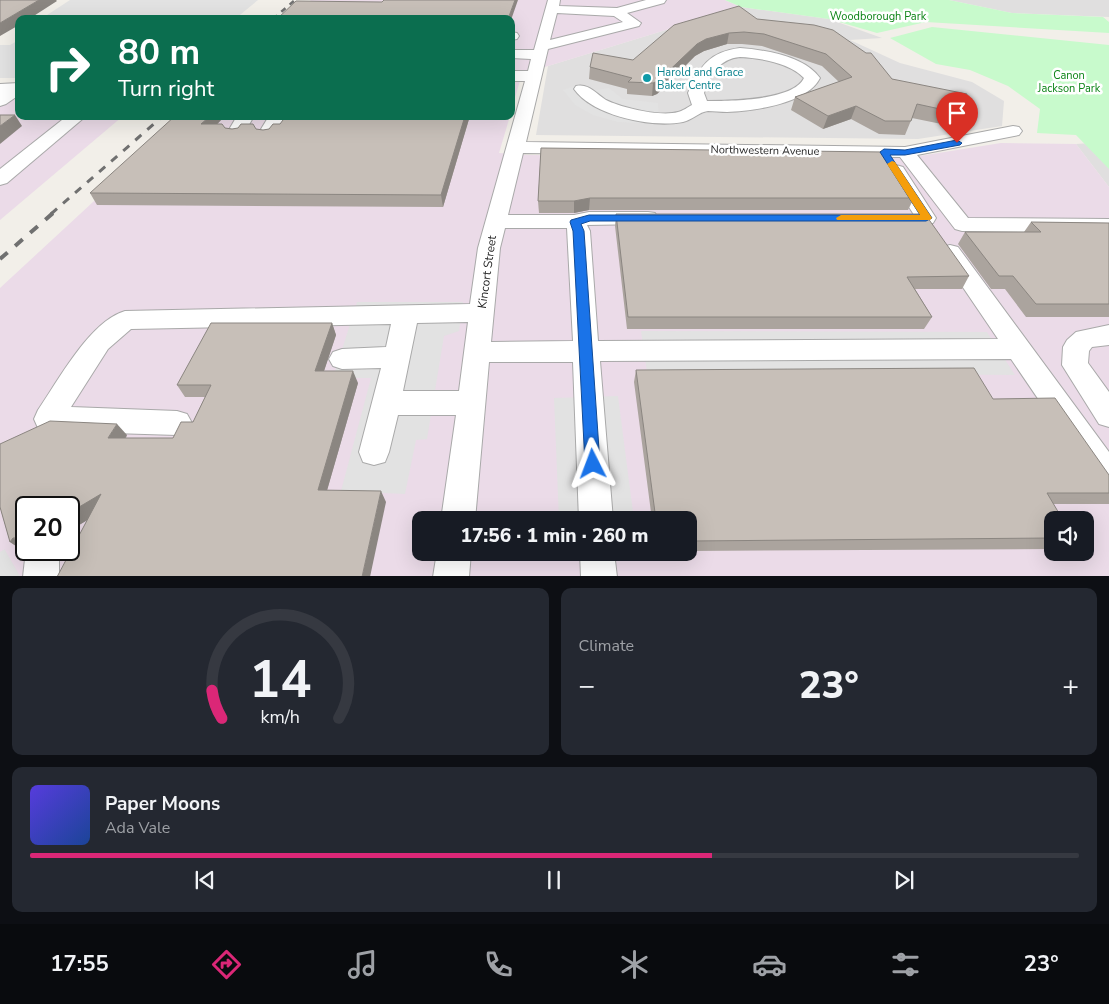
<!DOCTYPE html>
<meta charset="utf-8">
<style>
:root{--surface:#171b24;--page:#242831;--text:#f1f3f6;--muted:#9ea1a6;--line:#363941;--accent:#db2777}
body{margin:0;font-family:"Nunito Sans",sans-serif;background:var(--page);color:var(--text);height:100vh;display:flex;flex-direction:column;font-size:19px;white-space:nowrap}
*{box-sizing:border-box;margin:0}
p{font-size:16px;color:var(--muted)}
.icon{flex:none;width:28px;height:28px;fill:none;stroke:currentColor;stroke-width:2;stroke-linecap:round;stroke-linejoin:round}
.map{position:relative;height:576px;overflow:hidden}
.drawer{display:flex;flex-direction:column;gap:12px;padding:12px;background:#0d0f14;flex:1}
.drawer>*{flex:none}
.hud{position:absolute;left:15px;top:15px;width:500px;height:105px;border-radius:10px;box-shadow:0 5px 20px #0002;background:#0b6e4f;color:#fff;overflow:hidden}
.buttons{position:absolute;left:1044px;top:511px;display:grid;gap:10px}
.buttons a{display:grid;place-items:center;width:50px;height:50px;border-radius:10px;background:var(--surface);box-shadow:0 5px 20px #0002;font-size:25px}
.speed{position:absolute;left:15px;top:496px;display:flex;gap:10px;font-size:25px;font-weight:700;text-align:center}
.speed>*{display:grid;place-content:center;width:65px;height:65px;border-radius:50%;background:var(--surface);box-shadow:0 5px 20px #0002;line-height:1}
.speed .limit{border:2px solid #111;border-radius:8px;background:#fff;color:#111}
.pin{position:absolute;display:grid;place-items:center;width:42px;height:42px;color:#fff;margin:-51px -21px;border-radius:50% 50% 50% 0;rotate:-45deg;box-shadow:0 0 5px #0007}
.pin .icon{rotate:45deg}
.me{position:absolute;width:55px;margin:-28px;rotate:357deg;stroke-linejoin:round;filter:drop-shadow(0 0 4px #0008)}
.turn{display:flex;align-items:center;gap:18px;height:105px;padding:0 20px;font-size:22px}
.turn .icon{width:65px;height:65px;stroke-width:2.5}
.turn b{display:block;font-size:35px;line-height:42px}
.big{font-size:38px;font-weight:800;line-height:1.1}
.drawer .widget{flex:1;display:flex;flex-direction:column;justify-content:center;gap:8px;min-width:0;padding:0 18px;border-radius:10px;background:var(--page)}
.drawer .dial{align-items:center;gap:0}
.dial svg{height:130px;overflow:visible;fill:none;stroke:var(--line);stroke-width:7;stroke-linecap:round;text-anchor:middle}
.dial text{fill:var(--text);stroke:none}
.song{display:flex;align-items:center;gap:15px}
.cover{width:60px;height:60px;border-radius:8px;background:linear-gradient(135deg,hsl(250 70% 55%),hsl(220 70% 35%))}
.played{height:5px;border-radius:2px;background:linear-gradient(90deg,var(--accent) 65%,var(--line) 65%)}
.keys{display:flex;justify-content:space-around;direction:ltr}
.heat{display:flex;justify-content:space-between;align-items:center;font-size:28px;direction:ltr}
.drawer .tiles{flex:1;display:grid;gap:12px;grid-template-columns:1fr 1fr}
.widget:last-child{grid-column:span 2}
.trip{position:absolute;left:412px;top:511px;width:285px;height:50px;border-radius:10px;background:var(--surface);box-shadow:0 5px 20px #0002;font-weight:800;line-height:50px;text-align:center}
.tab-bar{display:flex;height:80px;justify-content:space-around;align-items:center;background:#090b0e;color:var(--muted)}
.tab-bar .icon{width:35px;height:35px}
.tab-bar .selected{color:var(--accent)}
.tab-bar b{font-size:22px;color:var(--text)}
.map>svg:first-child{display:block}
.residential{fill:#e0dfdf}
.industrial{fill:#ebdbe8;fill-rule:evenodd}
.park{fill:#c8facc}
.parking{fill:#e2e2e2}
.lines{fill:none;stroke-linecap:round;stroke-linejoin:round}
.minor-casing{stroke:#a9a9a9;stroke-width:2}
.minor{fill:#fff;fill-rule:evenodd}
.rail-far2{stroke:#707070;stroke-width:2.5;stroke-dasharray:5.5 5.5;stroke-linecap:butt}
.rail-far1{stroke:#707070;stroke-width:3;stroke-dasharray:8 8;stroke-linecap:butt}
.rail{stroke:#707070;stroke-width:4;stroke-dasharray:10 10;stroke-linecap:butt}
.wall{fill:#aba49e}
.shaded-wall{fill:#8b8681}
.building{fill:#c7bfb8;stroke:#8b8681}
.route{fill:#1a73e8;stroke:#114b97}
.slow{fill:#f59e0b}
.culture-dot{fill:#0f9aa8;stroke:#fff;stroke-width:2}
.labels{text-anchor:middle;stroke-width:5;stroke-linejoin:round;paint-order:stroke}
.far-park-label{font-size:11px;fill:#0c8416;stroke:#fff}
.far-culture-label{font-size:11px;fill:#0d838f;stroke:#fff;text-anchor:start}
.far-street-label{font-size:11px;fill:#222;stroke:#fff}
.street-label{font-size:12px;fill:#222;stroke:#fff}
</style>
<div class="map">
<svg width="1109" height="577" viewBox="0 0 1109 577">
<rect width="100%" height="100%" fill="#f2efe9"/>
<g class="residential">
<polygon points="949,0 1109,0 1109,17 1012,13"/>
<polygon points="741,7 829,19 882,38 850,40 900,63 972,82 1004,101 1002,126 918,139 536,135 548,66"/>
<polygon points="1109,142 1109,187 1076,144"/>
</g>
<g class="industrial">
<polygon points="311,0 725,0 741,7 522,74 511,111 511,19 291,19"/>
<polygon points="0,84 19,84 19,116 123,116 0,220"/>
<path d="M 186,116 L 510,116 L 499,153 L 526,155 L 907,158 L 1001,143 L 1076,144 L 1109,187 L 1109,576 L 0,576 L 0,288 ZM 26,508 L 69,508 L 69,550 L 26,550 ZM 421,520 L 689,520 L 689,552 L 421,552 ZM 1052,520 L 1085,520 L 1085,552 L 1052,552 Z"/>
</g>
<g class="park">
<polygon points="725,0 949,0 1012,13 1103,17 1109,22 1109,33 926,22 877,33 829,19 741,7"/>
<polygon points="932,27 1109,45 1109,169 1076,135 1037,133 1040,109 1008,86 970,70 936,64 890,38"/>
</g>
<g class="parking">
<polygon points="70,0 258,0 235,19 41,19"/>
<polygon points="19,40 19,78 0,78 0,45 10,45"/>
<polygon points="575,86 586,86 591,91 609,88 623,99 658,103 659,124 618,122 593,115 575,105 563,90"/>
<polygon points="357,302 463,302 459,331 444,336 427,439 416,440 405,494 341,491 371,378 333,378"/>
<polygon points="641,331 987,332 1015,375 647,372"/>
<polygon points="618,396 634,520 559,520 554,398"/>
<polygon points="5,549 5,550 20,576 0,576 0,552"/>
</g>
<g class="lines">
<g class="minor-casing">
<g id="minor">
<path d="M 548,0 L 560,0 L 559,6 L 617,8 L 646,0 L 666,0 L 664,3 L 627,13 L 641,23 L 639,26 L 548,49 L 526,142 L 905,147 L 1013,126 L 1019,127 L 1022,131 L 1019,135 L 917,155 L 968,218 L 1109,219 L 1109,233 L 962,231 L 955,229 L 900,157 L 523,153 L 508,215 L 574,215 L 589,212 L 648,212 L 655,213 L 658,218 L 655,223 L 648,224 L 587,225 L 590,231 L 598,341 L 998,339 L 939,252 L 942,247 L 950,245 L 958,247 L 1109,452 L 1109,491 L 1098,487 L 1011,359 L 600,361 L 613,520 L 579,520 L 573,362 L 489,362 L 475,520 L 441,520 L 456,415 L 398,415 L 389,452 L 385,462 L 374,465 L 363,462 L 359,452 L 381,368 L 342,369 L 333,366 L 329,359 L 333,352 L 342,349 L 386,347 L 391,324 L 131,329 L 108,349 L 71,407 L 177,411 L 187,414 L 192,423 L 187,432 L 177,435 L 48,431 L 38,428 L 34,419 L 38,410 C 58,381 90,321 125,311 L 470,304 L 478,248 L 525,81 L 511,81 L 511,71 L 528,71 L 531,59 L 511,58 L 511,50 L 534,50 ZM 557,13 L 614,16 L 623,22 L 550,40 ZM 505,228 L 567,228 L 573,341 L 491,342 L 500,248 ZM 468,322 L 459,391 L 403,391 L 417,323 Z"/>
<polygon points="511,32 517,33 519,36 517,39 511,40"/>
<path d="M 740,48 C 766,50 804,56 820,78 C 807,104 753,111 727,112 C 720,112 714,111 708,111 C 699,112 692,120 683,122 C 652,128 593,116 574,89 L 576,86 C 589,83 596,94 606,100 C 622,108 661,117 678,112 C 683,111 688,107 692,105 L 688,93 C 700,66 709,52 740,48 ZM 740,57 C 760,58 790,63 804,78 C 793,101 729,101 707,101 L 704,93 C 711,74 719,59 740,57 Z"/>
<polygon points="19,83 19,95 6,104 0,106 0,84"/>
<polygon points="67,116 86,116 7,183 0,185 0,169"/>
<polygon points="237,116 254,116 242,137 236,138 230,137 227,133"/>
<polygon points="269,116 286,116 273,138 267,139 261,138 258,134"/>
<polygon points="896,165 903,167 936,218 933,223 926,224 919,223 916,218 886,171 889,167"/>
<polygon points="1109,325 1109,345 1092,347 1089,351 1088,363 1109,392 1109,427 1099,424 1062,365 1063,347 1067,340 1076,332"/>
<polygon points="28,550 56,550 59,559 59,577 23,577 25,559"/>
<polygon points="437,552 471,552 469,577 433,577"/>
<polygon points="580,552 614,552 617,577 581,577"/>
</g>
</g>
<use href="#minor" class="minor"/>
<polyline class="rail-far2" points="273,19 295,0"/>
<polyline class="rail-far1" points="51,214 163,116"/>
<polyline class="rail" points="0,259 53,213"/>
</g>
<g class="wall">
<polygon points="757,19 892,79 963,114 956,127 912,118 905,135 879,134 851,119 823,129 791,110 795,97 839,82 822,66 762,46 742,44 727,44 704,51 695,56 657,94 652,96 627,94 627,89 589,79 590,67 633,60"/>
<polygon points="469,119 443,207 97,205 90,193 217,124 225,128 232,129 256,129 263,130"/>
<polygon points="541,148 914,198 908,210 589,210 574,213 539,213 538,201"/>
<polygon points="616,214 969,276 962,289 915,289 932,317 924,329 627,329 615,226"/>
<polygon points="1031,222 1109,223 1109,317 1026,317 1005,289 991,289 958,244 965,232 1024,232"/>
<polygon points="332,323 336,335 324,371 358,383 327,490 386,502 87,520 69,531 69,508 26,508 26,550 25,552 10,542 0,507 127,435 126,438 173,438 193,422 205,397 185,397 177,385"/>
<polygon points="636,370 993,399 1109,475 1109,504 1053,504 1052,549 689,551 689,520 652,520 634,382"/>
</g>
<g class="shaded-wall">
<polygon points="39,0 56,0 57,1 29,19 19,19 19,25 0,36 0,23"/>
<polygon points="515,0 518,0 511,20 511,19 508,19"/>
<polygon points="729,33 727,44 704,51 695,56 657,94 652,96 653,83 697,44 706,39"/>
<polygon points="856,106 851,119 823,129 828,116"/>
<polygon points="15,115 22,126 0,144 0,126"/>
<polygon points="210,116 225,116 206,136 201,124"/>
<polygon points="465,116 468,116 469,119 443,207 441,195"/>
<polygon points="590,198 589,210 574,213 574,201"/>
<polygon points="332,323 336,335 320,383 315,371"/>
<polygon points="353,371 358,383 324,501 318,490"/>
<polygon points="117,424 127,435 119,449 108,438"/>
<polygon points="381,491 386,502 370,577 362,577"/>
<polygon points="101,494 113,505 69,531 69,513"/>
<polygon points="13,538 26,547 27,550 25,552 10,542"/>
</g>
<g class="building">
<polygon points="0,0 39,0 0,23"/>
<polygon points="384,0 515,0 508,19 474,18 474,19 277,19 296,1 382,2"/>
<polygon points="739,6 757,19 814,25 833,30 866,53 871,53 892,79 967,94 963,114 917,104 911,121 885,121 856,106 828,116 795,97 852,77 826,54 764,34 744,32 729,33 706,39 697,44 658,81 653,83 628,82 632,78 590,67 593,53 633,60 674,25"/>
<polygon points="0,115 15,115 0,126"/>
<polygon points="175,116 210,116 201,124 222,124 225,128 232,129 238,128 241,124 253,124 256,129 263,130 269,129 273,124 280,124 286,116 465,116 441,195 90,193"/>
<polygon points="541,148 885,152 914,198 590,198 574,201 538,201"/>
<polygon points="616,214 925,214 969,276 907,277 932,317 628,317"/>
<polygon points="1031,222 1109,223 1109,304 1036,304 1013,276 999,276 965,232 1041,232"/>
<polygon points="211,323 332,323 315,371 353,371 318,490 381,491 362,577 57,577 101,494 69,513 69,508 26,508 26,537 25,538 13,538 10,542 0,507 0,444 50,421 117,424 108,438 173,438 181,422 193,422 211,385 177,385"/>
<polygon points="974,368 993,399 1055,398 1109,475 1109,493 1047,493 1063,520 1052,520 1052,538 689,541 689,520 656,520 636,370"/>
</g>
<polygon class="route" points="957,140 962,143 960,145 905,155 890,155 932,218 926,221 590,221 581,224 584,231 600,464 598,468 593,470 588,468 585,464 573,231 570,222 571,220 589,215 920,215 880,152 884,149 905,150"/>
<polygon class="slow" points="892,161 895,162 932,218 930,220 837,220 836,218 841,215 920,215 887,164"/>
<circle class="culture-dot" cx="647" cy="78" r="5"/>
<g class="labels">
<g class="far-park-label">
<text x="878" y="20">Woodborough Park</text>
<text x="1069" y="79">Canon<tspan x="1069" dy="13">Jackson Park</tspan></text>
</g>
<g class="far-culture-label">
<text x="657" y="76">Harold and Grace<tspan x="657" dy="13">Baker Centre</tspan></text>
</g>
<g class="far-street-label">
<text transform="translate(765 150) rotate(1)" y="4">Northwestern Avenue</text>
</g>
<g class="street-label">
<text transform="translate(487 272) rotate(-82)" y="4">Kincort Street</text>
</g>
</g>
</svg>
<div class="buttons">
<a><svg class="icon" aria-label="sound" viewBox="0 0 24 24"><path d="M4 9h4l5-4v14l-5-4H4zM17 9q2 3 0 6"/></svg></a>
</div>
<div class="speed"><div class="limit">20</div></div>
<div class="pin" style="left:957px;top:143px;background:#d93025"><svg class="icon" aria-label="arrive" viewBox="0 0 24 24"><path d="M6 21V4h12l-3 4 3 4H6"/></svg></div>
<svg class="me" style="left:593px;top:464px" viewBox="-20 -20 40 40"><path d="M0-17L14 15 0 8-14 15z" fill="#1a73e8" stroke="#fff" stroke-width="4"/></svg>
<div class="trip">17:56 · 1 min · 260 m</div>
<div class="hud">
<div class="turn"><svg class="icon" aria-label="right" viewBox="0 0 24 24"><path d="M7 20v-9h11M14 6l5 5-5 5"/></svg><div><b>80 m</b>Turn right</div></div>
</div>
</div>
<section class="drawer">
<div class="tiles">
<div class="widget dial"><svg viewBox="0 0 100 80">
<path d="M14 69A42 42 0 1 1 86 69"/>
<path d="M14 69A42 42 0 0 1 8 52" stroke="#db2777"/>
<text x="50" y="56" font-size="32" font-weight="700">14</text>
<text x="50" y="72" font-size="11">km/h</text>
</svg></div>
<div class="widget"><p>Climate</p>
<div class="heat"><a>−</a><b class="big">23°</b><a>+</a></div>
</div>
<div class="widget">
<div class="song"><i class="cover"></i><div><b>Paper Moons</b><p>Ada Vale</p></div></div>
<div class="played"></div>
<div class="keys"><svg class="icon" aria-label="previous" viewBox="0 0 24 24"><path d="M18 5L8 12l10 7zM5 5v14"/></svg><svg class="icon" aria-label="pause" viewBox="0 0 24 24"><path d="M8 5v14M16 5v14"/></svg><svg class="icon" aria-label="next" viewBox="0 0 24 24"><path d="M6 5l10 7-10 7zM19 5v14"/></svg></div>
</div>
</div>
</section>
<nav class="tab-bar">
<b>17:55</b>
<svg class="icon selected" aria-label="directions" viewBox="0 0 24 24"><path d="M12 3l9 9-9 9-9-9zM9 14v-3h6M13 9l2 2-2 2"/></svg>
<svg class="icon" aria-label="music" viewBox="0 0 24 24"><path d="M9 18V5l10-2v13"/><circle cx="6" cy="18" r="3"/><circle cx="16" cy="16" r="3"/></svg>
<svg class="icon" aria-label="phone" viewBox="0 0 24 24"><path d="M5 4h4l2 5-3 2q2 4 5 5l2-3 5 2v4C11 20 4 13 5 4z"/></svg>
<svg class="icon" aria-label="climate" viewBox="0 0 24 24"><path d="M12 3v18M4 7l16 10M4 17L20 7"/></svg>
<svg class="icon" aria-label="car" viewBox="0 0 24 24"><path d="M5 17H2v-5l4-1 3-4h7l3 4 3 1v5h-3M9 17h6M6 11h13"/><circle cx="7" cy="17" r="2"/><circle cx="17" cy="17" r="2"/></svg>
<svg class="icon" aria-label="filters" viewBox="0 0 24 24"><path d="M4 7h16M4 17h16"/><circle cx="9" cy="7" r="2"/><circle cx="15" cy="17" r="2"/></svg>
<b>23°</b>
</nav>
